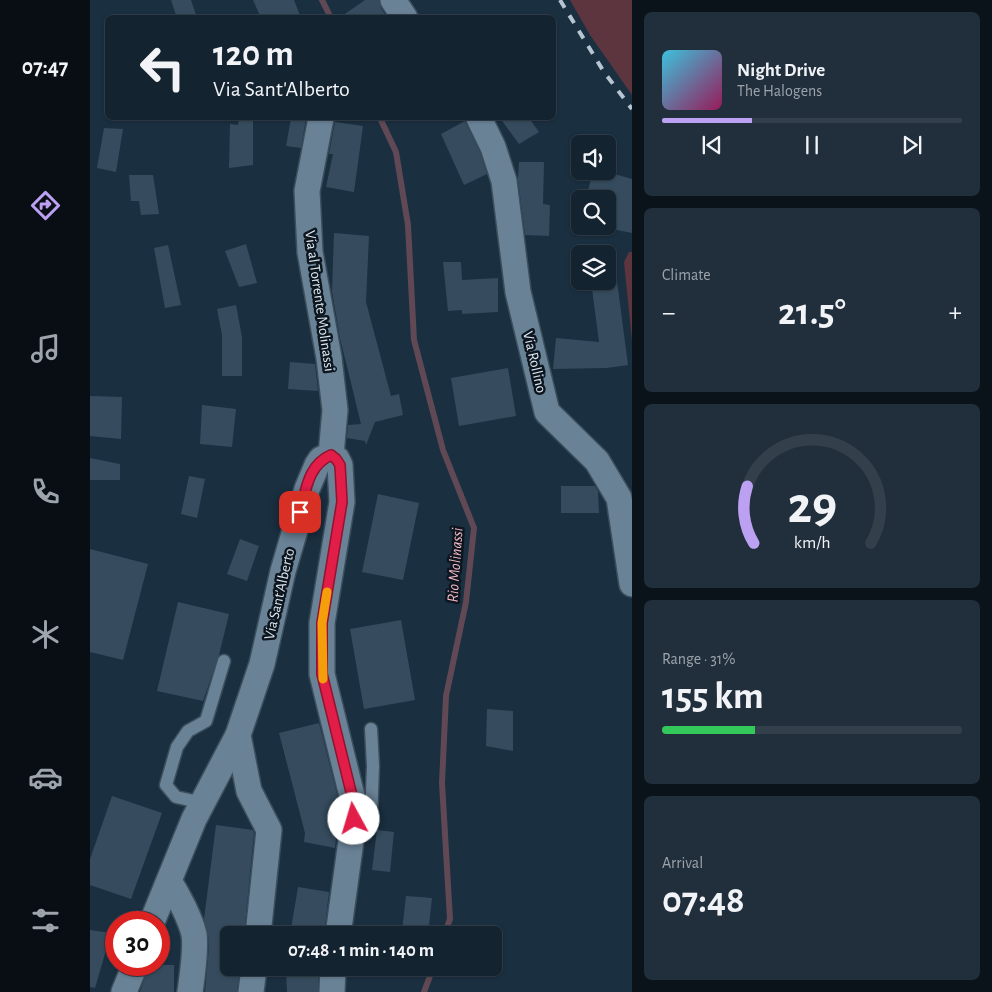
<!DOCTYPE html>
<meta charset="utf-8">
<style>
:root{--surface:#142330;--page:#212f3c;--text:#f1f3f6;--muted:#9da4ab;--line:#33404c;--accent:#bca0f2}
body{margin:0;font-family:"Alegreya Sans",sans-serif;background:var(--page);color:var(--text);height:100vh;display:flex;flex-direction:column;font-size:19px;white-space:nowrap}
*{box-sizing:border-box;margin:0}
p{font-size:16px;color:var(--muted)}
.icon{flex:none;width:28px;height:28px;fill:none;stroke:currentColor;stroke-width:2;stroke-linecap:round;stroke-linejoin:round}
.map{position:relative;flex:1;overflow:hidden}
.details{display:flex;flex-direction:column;gap:12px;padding:12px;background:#0b131a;width:360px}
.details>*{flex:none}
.hud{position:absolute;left:15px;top:15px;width:451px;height:105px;border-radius:8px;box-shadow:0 1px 4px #0004,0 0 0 1px var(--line);background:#142330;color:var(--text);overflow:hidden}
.controls{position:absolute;left:481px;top:135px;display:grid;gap:10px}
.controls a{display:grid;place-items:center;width:45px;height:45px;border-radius:8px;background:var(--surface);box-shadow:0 1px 4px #0004,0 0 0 1px var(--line);font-size:25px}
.speed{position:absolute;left:15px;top:911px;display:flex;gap:10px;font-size:25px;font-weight:700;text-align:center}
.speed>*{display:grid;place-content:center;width:65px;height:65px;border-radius:50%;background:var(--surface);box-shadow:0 1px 4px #0004,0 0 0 1px var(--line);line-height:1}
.speed .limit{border:8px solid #d22;background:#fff;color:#111}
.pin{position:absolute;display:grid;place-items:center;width:42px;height:42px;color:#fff;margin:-21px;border-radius:10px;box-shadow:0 2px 8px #0006}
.me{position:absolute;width:55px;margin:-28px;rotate:354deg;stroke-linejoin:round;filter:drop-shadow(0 0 4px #0008)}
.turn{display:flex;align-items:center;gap:18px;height:105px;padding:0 25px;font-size:22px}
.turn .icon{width:65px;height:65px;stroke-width:2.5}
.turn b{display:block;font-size:35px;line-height:42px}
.big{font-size:38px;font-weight:700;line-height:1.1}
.details .card{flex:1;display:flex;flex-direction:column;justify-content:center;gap:8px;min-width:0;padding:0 18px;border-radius:8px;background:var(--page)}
.details .dial{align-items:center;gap:0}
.dial svg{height:130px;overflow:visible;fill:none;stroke:var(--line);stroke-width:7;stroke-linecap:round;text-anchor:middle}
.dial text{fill:var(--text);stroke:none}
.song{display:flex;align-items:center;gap:15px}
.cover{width:60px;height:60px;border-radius:8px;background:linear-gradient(135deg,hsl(190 70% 55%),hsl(330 70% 35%))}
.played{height:5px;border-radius:2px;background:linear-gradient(90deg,var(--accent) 30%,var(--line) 30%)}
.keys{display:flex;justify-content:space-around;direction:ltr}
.heat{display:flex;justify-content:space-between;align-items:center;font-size:28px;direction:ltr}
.charge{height:8px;border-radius:4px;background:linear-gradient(90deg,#34c759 31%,var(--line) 0)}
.trip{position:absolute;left:130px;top:926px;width:282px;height:50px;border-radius:8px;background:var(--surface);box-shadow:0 1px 4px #0004,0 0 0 1px var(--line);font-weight:700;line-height:50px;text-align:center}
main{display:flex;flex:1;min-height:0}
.dock{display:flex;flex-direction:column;width:90px;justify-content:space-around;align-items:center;background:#080e13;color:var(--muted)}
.dock .icon{width:35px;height:35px}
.dock .on{color:var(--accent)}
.dock b{font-size:22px;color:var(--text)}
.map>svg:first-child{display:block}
.green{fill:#5c353e}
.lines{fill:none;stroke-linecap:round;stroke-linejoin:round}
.stream{stroke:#614855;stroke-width:6}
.building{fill:#364c5e}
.service-casing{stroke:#3b4e5c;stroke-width:15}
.minor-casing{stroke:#3b4e5c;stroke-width:28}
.service{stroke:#6a8296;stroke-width:12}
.minor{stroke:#6a8296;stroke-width:25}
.rail{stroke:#b6c5d1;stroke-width:4;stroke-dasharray:9 9;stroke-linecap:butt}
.route-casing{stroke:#92132f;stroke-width:12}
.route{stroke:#e11d48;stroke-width:9}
.slow{stroke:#f59e0b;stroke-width:9}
.labels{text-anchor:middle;stroke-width:5;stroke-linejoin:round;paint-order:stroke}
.street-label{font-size:15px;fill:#dce9f4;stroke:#0d161e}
.water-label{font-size:16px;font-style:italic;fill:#f8bcc9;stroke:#0d161e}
</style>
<main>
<nav class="dock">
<b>07:47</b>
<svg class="icon on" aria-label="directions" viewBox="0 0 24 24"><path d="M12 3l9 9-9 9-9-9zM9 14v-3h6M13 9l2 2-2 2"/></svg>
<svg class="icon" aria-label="music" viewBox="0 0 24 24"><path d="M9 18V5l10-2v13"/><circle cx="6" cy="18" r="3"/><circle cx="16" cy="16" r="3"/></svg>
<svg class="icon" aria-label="phone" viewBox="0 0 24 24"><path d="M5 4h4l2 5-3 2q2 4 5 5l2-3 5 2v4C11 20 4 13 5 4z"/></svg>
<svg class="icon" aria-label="climate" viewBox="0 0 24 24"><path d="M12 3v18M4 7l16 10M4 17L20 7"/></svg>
<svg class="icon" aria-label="car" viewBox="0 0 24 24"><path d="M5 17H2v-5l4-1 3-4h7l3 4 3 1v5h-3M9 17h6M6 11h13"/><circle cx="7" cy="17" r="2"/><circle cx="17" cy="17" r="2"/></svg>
<svg class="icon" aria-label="filters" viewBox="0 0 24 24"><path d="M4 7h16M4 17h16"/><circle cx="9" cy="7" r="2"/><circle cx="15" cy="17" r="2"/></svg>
</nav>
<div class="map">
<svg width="542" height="992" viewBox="0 0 542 992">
<rect width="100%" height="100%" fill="#1a2f40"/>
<g class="green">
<polygon points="480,0 542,0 542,95 500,35"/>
<polygon points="539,252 542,252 542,341 534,262"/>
</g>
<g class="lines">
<g class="stream">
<polyline points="232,0 241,18"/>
<polyline points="290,118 306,152 318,225 324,340 353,450 384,528 376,602 356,696 352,783 360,919 354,935"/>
<polyline points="334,992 343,968"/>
</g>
</g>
<g class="building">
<polygon points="81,0 101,0 107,18 87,18"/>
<polygon points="163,0 204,0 211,18 171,18"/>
<polygon points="275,0 289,0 291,8 297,18 249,18"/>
<polygon points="149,118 163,118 163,165 139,168 140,124 148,125"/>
<polygon points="201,118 216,118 211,148 196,146"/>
<polygon points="410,118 439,118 449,132 429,144"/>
<polygon points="375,121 390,152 397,174 374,185 351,134"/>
<polygon points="245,122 273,126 264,192 236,187 243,154 239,154"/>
<polygon points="14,128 33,129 26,172 7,168"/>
<polygon points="429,162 454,162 453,204 460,205 459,236 435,235 428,179"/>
<polygon points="503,171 514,171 542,179 542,233 507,226 518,226 518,199 496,199"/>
<polygon points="39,175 63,175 69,214 51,215 49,201 41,201"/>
<polygon points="244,233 279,236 276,302 301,396 309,394 313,415 285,422 276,445 275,441 257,438 258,425 271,424 250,338 242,291"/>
<polygon points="156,244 167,283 149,287 135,251"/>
<polygon points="78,245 91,305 75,308 64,248"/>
<polygon points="353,262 371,262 372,280 408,278 408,312 372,314 372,310 358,311"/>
<polygon points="501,281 527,281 538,365 517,368 463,369 466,338 509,342"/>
<polygon points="146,305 152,337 152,376 132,376 132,335 127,309"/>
<polygon points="200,362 225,364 228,391 198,389"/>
<polygon points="418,368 426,416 369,426 361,378"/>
<polygon points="0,396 32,397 31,439 0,436"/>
<polygon points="112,405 146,409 142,447 110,444"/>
<polygon points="0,458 30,464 30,480 0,480"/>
<polygon points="99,476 115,479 107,518 91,514"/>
<polygon points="471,486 505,486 508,491 509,513 471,513"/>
<polygon points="288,494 329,503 313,580 272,572"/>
<polygon points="150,539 169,546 157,581 137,574"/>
<polygon points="0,549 58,564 33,660 0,652"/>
<polygon points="88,602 139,614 129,655 113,701 67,691"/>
<polygon points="311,620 325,700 274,709 260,629"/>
<polygon points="397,709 423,711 423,751 396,746"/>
<polygon points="229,723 250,806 245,848 214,842 215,833 189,733"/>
<polygon points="22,796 72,813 41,899 0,885 0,859"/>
<polygon points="126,825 163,830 164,833 154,935 139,935 139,968 150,968 147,992 115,992 119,947 118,933 114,919"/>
<polygon points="287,830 304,832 300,872 282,870"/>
<polygon points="208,887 239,892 234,935 200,935"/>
<polygon points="316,896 342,898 338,934 312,931"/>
<polygon points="0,930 21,933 5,988 0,987"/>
<polygon points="59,965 84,965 84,992 50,992"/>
<polygon points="196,968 229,968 228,992 197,992"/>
</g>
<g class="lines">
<g class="service-casing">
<g id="service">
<polyline points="113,803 86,797 76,785 87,747 98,731 116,721 134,661"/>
<polyline points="264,819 281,820 283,766 281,729"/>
</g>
</g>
<g class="minor-casing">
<g id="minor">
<polyline points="303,0 315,18"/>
<polyline points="231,118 217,191 220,252 239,358 245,410 241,455"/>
<polyline points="389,118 403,147 414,181 428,292 457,412 507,461 529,498 542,584"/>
<polyline points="241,455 247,459 250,465 252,502 232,623 232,674 264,804 264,819 248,935"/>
<polyline points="148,735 159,791 179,830 168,935"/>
<path d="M 79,881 C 88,895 100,918 104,934 C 106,947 102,978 100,992"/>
<polyline points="62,922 104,819 148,735 172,664 193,571 217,489 227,465 231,459 241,455"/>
<polyline points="34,992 45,965"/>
<polyline points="161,992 164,968"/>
<polyline points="242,992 243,968"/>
</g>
</g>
<use href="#service" class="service"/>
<use href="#minor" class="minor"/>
<polyline class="rail" points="470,0 514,72 542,109"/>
</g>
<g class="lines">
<g class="route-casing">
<path id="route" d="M 210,512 C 216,490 218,465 241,455 L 246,459 L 250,465 L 252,502 L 232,623 L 232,674 L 264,804 L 264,819"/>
</g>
<use href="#route" class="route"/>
<polyline class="slow" points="233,679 232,623 237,592"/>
</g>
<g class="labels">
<g class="street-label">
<text transform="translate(230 301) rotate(82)" y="5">Via al Torrente Molinassi</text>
<text transform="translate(445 362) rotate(77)" y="5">Via Rollino</text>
<text transform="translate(189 594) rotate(-77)" y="5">Via Sant'Alberto</text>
</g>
<g class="water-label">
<text transform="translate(364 565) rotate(-86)" y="6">Rio Molinassi</text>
</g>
</g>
</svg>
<div class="controls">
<a><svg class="icon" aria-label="sound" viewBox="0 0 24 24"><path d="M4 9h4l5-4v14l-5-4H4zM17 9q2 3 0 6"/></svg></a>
<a><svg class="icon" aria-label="search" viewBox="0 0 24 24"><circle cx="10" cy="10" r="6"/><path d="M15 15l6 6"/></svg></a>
<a><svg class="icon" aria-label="layers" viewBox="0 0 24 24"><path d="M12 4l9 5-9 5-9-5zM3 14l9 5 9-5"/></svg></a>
</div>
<div class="speed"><div class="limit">30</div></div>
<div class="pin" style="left:210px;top:512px;background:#d93025"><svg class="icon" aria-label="arrive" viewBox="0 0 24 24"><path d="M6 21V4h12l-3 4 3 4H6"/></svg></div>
<svg class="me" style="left:264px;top:819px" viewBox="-20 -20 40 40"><circle r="19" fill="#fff"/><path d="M0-13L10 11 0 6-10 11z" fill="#e11d48"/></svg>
<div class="trip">07:48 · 1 min · 140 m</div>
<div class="hud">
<div class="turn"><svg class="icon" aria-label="left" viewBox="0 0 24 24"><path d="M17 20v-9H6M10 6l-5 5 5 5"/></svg><div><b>120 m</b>Via Sant'Alberto</div></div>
</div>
</div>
<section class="details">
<div class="card">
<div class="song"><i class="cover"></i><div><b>Night Drive</b><p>The Halogens</p></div></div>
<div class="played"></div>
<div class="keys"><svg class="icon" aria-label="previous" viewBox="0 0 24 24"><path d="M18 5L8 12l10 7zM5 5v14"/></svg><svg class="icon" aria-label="pause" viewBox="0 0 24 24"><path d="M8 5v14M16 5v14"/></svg><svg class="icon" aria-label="next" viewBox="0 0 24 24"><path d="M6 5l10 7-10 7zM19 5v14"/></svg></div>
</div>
<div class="card"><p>Climate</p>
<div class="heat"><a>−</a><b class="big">21.5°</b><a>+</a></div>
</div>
<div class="card dial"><svg viewBox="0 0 100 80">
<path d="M14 69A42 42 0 1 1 86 69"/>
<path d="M14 69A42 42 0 0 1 10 34" stroke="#bca0f2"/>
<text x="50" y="56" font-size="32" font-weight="700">29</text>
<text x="50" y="72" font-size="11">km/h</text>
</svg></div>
<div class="card"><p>Range · 31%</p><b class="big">155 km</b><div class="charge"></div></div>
<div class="card"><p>Arrival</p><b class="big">07:48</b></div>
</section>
</main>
